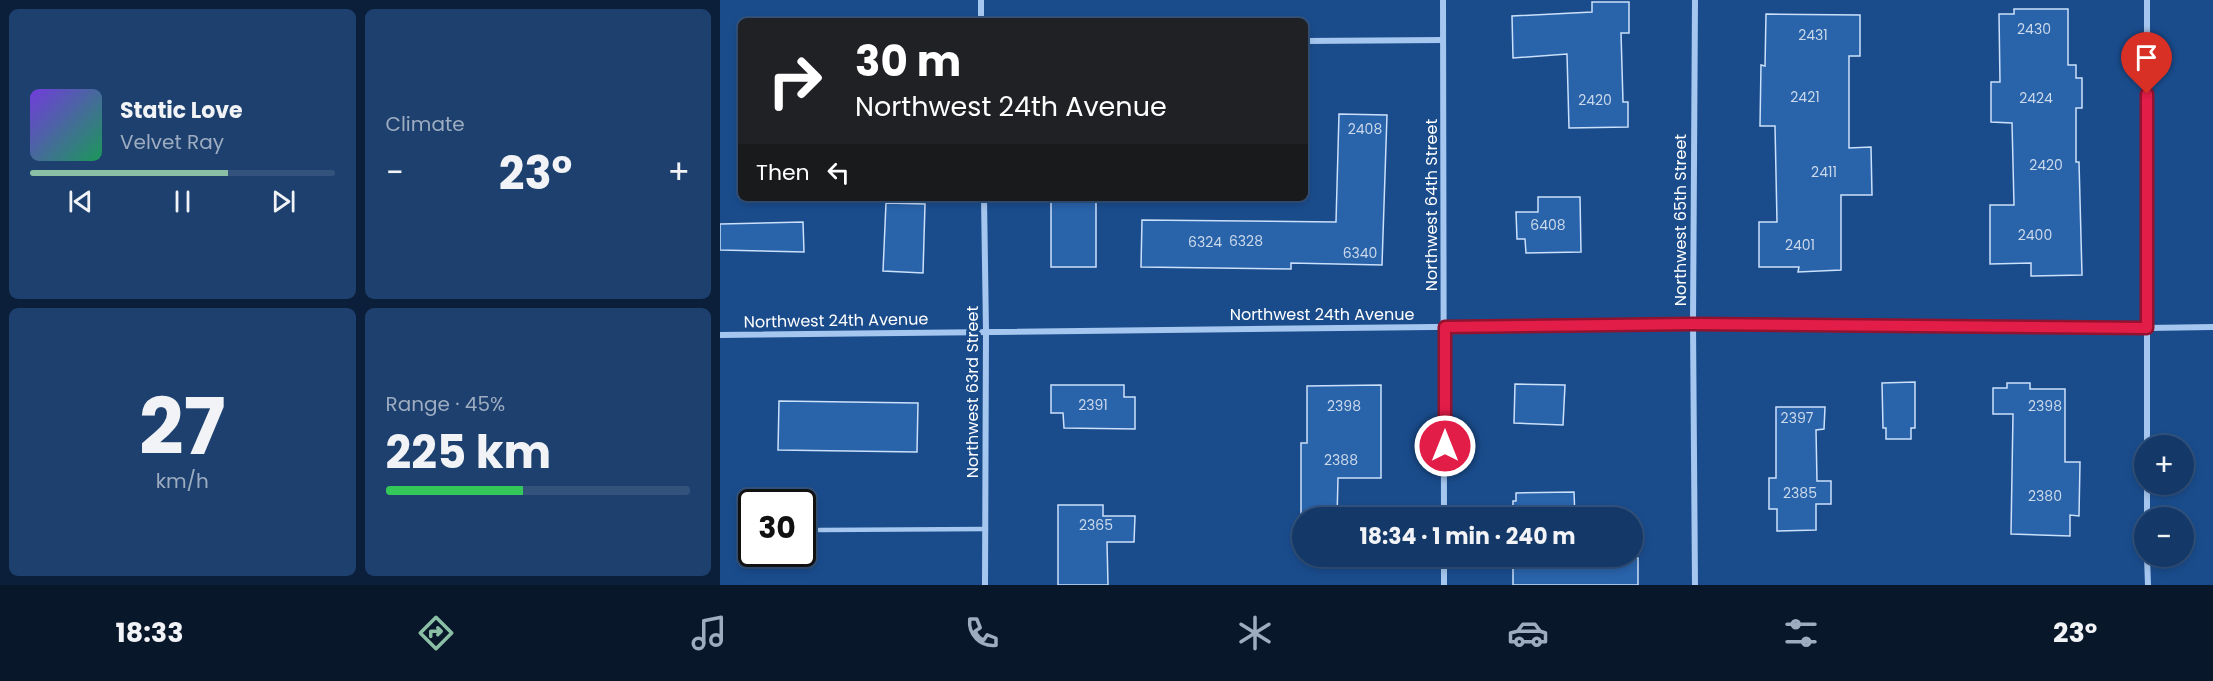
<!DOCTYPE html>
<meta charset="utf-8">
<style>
:root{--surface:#143969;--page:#1d406f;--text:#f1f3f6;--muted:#9dacc0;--line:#33537d;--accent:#8abfa5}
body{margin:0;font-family:Poppins,sans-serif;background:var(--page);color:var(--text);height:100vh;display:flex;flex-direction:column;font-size:22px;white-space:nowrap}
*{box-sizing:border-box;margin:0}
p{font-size:20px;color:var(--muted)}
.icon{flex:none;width:33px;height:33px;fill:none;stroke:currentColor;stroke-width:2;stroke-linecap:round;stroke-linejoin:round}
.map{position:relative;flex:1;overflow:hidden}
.panel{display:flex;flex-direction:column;gap:9px;padding:9px;background:#0b1f3a;width:720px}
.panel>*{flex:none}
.guide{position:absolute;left:18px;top:18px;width:570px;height:183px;border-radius:9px;box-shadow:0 3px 9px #0003,0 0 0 2px var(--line);background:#202124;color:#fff;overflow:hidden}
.fabs{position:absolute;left:1414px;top:435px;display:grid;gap:12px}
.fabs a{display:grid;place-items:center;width:60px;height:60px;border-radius:50%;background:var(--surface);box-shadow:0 3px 9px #0003,0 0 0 2px var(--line);font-size:30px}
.speed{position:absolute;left:18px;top:489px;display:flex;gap:12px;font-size:30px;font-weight:700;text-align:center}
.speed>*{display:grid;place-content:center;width:78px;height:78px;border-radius:50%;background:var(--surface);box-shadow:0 3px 9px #0003,0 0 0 2px var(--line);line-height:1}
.speed .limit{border:3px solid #111;border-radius:9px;background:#fff;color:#111}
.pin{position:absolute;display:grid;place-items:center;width:51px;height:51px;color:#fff;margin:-62px -26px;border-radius:50% 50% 50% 0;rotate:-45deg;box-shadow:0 0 6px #0007}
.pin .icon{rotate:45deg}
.me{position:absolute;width:66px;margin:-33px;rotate:0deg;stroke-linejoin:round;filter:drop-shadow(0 0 4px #0008)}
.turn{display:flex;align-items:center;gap:21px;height:126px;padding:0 18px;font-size:27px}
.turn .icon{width:78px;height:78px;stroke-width:2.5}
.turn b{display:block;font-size:42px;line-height:51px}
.then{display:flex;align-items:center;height:57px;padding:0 18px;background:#0003;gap:12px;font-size:22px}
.big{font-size:45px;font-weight:700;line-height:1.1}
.panel .widget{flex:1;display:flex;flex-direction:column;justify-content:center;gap:9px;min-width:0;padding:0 21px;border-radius:9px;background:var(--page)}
.panel .dial{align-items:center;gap:0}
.dial b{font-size:78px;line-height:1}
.song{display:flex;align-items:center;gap:18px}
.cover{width:72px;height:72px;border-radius:9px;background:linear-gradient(135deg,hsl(260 70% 55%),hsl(150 70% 35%))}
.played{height:6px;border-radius:3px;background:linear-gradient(90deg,var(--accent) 65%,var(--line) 65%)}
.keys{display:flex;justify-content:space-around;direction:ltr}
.heat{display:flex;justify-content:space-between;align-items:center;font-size:33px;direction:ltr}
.charge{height:9px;border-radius:4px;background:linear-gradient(90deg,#34c759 45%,var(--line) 0)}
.panel .tiles{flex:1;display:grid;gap:9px;grid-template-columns:repeat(2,1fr)}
.trip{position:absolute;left:572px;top:507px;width:351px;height:60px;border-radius:30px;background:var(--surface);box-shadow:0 3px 9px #0003,0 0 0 2px var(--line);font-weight:700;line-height:60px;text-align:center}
.menu{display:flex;height:96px;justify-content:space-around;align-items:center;background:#08172a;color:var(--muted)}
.menu .icon{width:42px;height:42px}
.menu .on{color:var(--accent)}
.menu b{font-size:27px;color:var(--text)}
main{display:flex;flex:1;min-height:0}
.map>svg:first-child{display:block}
.building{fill:#2963aa;stroke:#cbe0fa;stroke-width:1.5}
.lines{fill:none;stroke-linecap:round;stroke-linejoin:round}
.service{stroke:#a5c6ee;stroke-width:4.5}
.minor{stroke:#a5c6ee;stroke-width:6}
.route-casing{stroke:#92132f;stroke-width:15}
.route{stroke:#e11d48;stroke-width:10}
.labels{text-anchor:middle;stroke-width:6;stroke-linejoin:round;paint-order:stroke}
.number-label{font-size:14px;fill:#cad8ea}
.street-label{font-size:16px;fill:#fff;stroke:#1a4c8c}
</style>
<main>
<section class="panel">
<div class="tiles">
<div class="widget">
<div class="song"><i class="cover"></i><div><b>Static Love</b><p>Velvet Ray</p></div></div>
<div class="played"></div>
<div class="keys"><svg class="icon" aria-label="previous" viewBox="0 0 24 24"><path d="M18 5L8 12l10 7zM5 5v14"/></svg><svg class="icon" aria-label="pause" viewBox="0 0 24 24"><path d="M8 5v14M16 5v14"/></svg><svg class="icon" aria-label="next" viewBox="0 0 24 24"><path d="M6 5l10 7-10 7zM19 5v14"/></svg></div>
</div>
<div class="widget"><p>Climate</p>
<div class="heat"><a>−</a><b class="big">23°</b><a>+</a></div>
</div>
<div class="widget dial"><b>27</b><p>km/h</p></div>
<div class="widget"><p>Range · 45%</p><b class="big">225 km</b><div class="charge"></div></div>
</div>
</section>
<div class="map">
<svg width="1493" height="585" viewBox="0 0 1493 585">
<rect width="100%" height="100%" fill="#1a4c8c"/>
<g class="building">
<polygon points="872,2 909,2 909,33 901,33 903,102 908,102 908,127 849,128 847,54 793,58 792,16 872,12"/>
<polygon points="1294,9 1348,9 1348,65 1356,65 1356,78 1362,78 1362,108 1356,108 1356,162 1359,162 1362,275 1311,276 1311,263 1270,264 1270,205 1294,205 1292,123 1271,122 1271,82 1280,82 1279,14 1294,14"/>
<polygon points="1046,14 1140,15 1140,56 1129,56 1129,148 1151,147 1152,195 1121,195 1121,270 1078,272 1079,267 1039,267 1039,222 1057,222 1055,126 1040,126 1041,65 1045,66"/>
<polygon points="619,114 667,115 662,265 571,263 571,269 421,267 422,220 616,222"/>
<polygon points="818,197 860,197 861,252 806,253 805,239 797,239 796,212 818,212"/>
<rect x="331" y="198" width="45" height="69"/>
<polygon points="166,203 205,204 203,273 163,271"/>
<polygon points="83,222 84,252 0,250 0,224"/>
<polygon points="1195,382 1195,428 1191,428 1191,439 1166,439 1166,428 1163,428 1162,383"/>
<polygon points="1287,383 1310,383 1310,389 1345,389 1345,462 1360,462 1359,516 1350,515 1350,536 1291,534 1293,414 1273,414 1273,388 1287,388"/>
<polygon points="795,384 845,385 843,425 794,423"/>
<polygon points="331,385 404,385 404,397 415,397 415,429 344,428 343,413 331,413"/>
<polygon points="661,385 661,478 618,478 617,518 581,518 581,443 587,443 587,386"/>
<polygon points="59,401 198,403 197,452 58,450"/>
<polygon points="1056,407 1105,407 1104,429 1096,430 1097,481 1111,481 1111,504 1096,504 1096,530 1057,531 1057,509 1049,509 1049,478 1056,478"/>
<polygon points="854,492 855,518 793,518 793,501 796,501 796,493"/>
<polygon points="338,505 383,505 383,516 415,516 414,542 387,542 388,585 338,585"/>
<polygon points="793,556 918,558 918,585 793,585"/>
</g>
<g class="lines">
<polyline class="service" points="99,530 266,529"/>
<g class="minor">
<polyline points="261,0 261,21"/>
<polyline points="723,0 724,518"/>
<polyline points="1427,0 1427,446"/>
<polyline points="585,41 723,40"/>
<polyline points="264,198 266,331 265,585"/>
<polyline points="0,335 973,324 1427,328 1493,327"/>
<polyline points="1427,484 1427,518"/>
<polyline points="1427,556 1428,585"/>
<polyline points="724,585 724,556"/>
<polyline points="975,585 973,324 975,0"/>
</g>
</g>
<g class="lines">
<g class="route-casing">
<polyline id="route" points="725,446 725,327 973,324 1427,328 1427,94"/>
</g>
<use href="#route" class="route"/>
</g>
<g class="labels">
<g class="number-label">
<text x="1314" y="34">2430</text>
<text x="1093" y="40">2431</text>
<text x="1085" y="102">2421</text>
<text x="1316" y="103">2424</text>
<text x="875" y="105">2420</text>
<text x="645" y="134">2408</text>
<text x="1326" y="170">2420</text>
<text x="1104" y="177">2411</text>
<text x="828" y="230">6408</text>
<text x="1315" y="240">2400</text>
<text x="526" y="246">6328</text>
<text x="485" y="247">6324</text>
<text x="1080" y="250">2401</text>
<text x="640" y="258">6340</text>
<text x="373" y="410">2391</text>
<text x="624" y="411">2398</text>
<text x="1325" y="411">2398</text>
<text x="1077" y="423">2397</text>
<text x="621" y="465">2388</text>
<text x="1080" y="498">2385</text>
<text x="1325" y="501">2380</text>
<text x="376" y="530">2365</text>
</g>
<g class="street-label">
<text transform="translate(711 205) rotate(-90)" y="6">Northwest 64th Street</text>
<text transform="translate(960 220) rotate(-90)" y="6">Northwest 65th Street</text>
<text x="602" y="320">Northwest 24th Avenue</text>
<text transform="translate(116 320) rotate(-1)" y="6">Northwest 24th Avenue</text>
<text transform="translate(252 392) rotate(-90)" y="6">Northwest 63rd Street</text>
</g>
</g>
</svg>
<div class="fabs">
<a>+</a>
<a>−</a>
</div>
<div class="speed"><div class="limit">30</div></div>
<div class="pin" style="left:1427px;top:94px;background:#d93025"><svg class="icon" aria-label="arrive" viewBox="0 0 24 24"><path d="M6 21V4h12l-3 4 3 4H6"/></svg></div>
<svg class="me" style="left:725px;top:446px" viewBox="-20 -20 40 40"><circle r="17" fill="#e11d48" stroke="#fff" stroke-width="3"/><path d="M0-11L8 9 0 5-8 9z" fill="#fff"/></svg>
<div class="trip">18:34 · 1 min · 240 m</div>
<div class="guide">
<div class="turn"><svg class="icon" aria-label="right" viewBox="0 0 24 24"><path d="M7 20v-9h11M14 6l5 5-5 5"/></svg><div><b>30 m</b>Northwest 24th Avenue</div></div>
<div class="then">Then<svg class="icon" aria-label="left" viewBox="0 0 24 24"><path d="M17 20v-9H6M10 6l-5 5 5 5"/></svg></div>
</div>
</div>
</main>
<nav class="menu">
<b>18:33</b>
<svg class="icon on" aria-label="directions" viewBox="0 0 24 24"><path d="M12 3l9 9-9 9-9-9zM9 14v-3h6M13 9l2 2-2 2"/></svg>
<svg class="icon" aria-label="music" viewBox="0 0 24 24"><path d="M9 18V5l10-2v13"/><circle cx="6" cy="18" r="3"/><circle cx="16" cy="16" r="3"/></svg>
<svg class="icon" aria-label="phone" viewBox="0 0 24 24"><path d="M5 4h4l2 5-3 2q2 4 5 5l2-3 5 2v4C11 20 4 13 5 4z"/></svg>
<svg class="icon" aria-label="climate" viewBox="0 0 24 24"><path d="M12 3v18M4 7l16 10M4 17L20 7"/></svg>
<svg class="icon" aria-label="car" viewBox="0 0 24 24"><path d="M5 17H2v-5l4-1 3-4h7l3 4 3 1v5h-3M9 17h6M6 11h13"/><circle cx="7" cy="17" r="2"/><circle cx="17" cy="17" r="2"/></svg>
<svg class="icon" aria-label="filters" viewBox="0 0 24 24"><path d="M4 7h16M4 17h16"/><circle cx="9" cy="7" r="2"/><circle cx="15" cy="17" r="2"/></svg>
<b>23°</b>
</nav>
